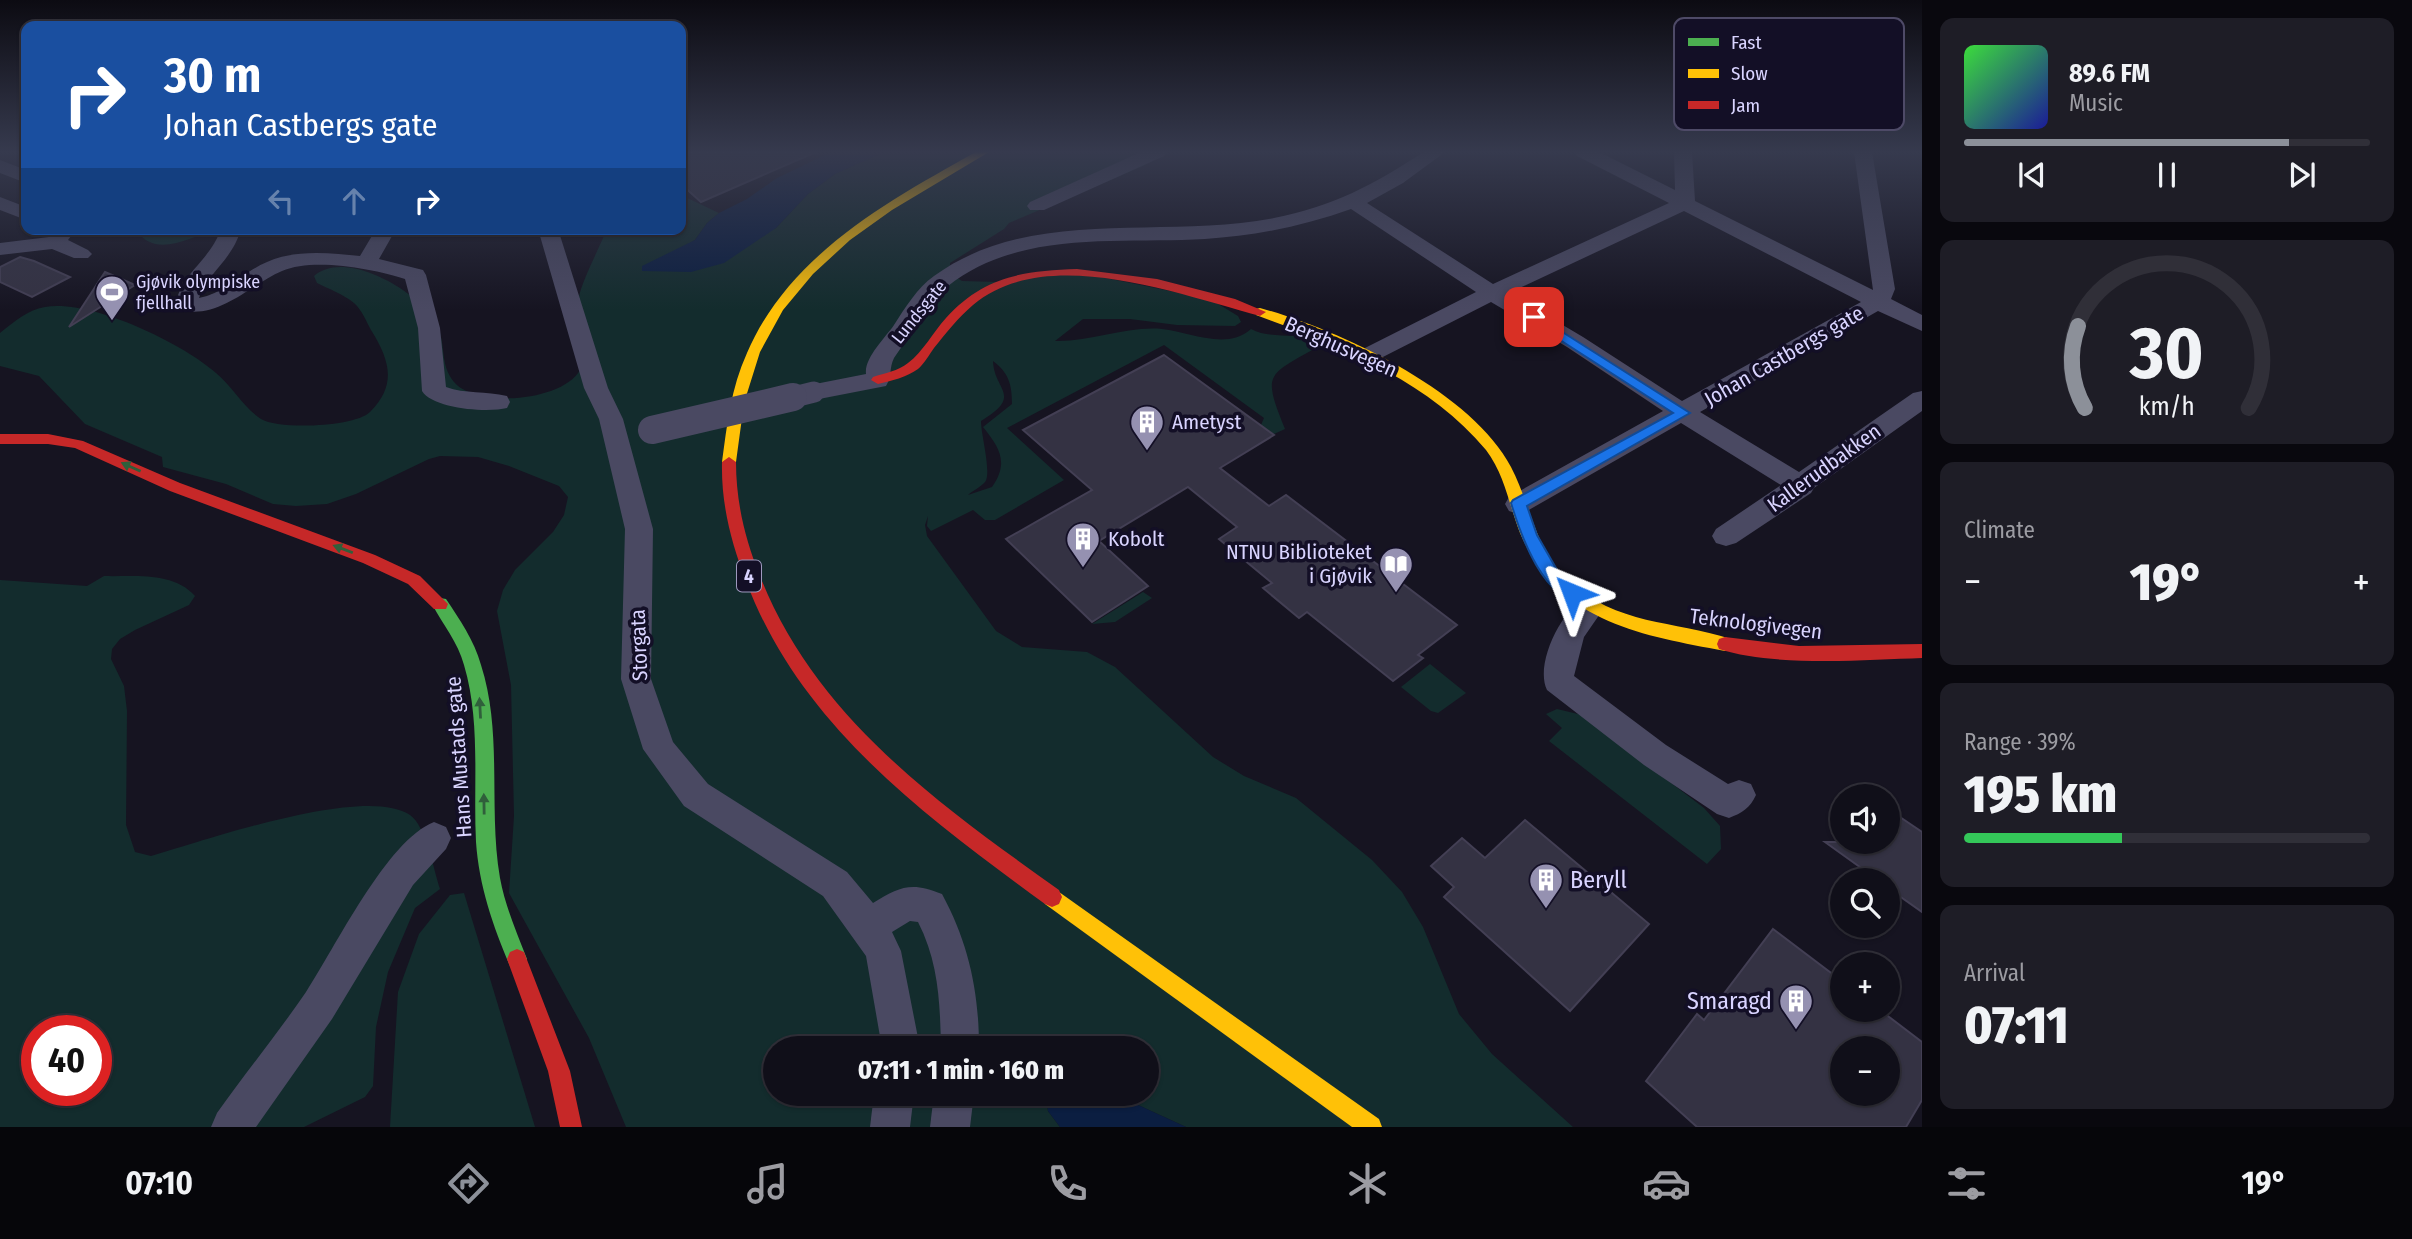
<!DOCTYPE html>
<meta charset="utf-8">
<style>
:root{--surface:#100f19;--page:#1e1d26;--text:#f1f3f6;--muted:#9c9ca2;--line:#302f38;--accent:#8c9099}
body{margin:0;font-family:"Fira Sans Condensed",sans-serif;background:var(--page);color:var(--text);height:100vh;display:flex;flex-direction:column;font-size:26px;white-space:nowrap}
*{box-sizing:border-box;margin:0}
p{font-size:23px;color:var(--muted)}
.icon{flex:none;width:38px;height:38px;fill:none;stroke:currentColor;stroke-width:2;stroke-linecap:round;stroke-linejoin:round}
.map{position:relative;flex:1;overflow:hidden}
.sheet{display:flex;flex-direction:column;gap:18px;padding:18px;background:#09080e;width:490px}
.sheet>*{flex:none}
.banner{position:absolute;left:21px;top:21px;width:665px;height:214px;border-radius:14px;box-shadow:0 2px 5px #0004,0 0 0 2px var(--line);background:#1a4fa0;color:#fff;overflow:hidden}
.buttons{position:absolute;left:1830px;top:784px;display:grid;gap:14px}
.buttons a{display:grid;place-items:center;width:70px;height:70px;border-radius:50%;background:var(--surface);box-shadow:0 2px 5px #0004,0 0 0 2px var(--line);font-size:35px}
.speed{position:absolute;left:21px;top:1015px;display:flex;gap:14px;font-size:35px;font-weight:700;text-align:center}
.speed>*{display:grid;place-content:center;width:91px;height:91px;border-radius:50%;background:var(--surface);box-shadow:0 2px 5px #0004,0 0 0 2px var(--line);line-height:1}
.speed .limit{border:10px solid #d22;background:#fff;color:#111}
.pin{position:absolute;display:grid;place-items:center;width:60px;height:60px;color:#fff;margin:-30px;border-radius:14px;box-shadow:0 4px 10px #0006}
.me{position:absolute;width:77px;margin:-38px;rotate:316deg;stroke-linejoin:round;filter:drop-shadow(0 0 5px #0008)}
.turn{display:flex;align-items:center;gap:24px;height:147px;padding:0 28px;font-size:32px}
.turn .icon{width:91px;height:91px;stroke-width:2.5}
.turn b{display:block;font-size:49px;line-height:60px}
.lanes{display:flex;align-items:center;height:66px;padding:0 28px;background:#0003;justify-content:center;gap:35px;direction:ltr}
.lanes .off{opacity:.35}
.big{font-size:52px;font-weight:800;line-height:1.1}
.sheet .tile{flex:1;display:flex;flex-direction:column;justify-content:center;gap:10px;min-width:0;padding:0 24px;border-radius:14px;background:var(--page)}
.sheet .dial{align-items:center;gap:0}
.dial svg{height:182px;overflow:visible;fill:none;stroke:var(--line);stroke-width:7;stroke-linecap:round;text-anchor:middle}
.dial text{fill:var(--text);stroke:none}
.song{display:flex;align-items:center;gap:21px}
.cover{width:84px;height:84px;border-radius:10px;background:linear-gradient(135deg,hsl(120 70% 55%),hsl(240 70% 35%))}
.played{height:7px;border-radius:4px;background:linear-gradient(90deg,var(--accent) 80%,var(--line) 80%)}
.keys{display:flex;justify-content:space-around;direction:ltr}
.heat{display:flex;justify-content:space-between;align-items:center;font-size:38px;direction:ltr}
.charge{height:10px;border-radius:5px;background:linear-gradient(90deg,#34c759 39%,var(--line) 0)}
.trip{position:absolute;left:763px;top:1036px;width:396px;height:70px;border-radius:35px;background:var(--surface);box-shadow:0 2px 5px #0004,0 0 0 2px var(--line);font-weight:800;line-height:70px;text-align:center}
.tab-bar{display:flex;height:112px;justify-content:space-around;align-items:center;background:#06060a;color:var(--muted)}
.tab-bar .icon{width:49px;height:49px}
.tab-bar .selected{color:var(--accent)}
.tab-bar b{font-size:32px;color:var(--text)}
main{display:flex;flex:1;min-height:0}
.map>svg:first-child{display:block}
.green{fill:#132c2d;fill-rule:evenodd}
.water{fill:#0b1e41}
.building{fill:#343243;stroke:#433f54;stroke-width:2;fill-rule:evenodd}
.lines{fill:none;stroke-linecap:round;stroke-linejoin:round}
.street{fill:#4a4962;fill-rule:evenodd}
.fast{fill:#4caf50;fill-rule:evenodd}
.slow{fill:#ffc107;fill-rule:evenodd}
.jam{fill:#c62828;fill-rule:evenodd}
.street-bridge-far1{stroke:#4a4962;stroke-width:21}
.street-bridge{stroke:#4a4962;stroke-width:28}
.oneway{fill:#305f3b}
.route{fill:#1a73e8;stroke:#114b97;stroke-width:2}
.labels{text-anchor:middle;stroke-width:7;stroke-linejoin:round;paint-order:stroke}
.far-poi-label{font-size:18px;fill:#d9d4ff;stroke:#130f26;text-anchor:start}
.far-street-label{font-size:18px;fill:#d9d4ff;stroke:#130f26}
.shield{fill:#130f26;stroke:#9e99be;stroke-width:2}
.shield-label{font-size:19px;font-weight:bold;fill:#d9d4ff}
.street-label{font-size:21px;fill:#d9d4ff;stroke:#130f26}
.poi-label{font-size:21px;fill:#d9d4ff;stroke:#130f26;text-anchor:start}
.near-poi-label{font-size:24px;fill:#d9d4ff;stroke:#130f26;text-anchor:start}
.key{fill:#130f26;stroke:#4e4a67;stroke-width:2}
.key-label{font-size:19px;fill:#d9d4ff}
</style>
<main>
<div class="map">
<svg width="1922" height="1127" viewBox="0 0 1922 1127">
<rect width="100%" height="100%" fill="#161421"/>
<g class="green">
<path d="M 884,152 L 1169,152 L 1141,167 L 1009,223 L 1004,229 L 950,263 L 950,273 L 962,281 L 998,282 L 1076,272 L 1210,299 L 1238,316 L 1241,322 L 1235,326 L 1177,325 L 1130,319 L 1083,319 L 1055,341 C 1091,342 1126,326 1162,329 C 1191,332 1226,351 1251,329 C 1269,339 1295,333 1315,340 L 1314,349 C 1266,376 1263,374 1285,429 L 1274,434 L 1261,425 L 1264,418 L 1164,345 L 1007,428 L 1064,480 L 995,520 L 985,520 L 973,510 L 931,531 L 927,526 L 928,516 L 925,525 L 927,536 L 996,631 L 1022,647 L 1087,652 L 1115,667 L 1213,757 L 1244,776 L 1296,798 L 1372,860 L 1402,892 L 1423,927 L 1459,1014 L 1492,1054 L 1573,1127 L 1186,1127 L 1114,1094 L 1146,1094 L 1146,1048 L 775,1048 L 775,1094 L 1046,1094 L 1048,1111 L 1060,1127 L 626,1127 L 589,1038 L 509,893 L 514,816 L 511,685 L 497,611 L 503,590 L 515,570 L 553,532 L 564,515 L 568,497 L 559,486 L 509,466 L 478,457 L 440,456 L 429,459 L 356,494 L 327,504 L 296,506 L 273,504 L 226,484 L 163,467 L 162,457 L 85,424 L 39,376 L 0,366 L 0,333 C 14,322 27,310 45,307 C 91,299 182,343 216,373 C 232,386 244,408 261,419 C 279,430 355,427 370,412 C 398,384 389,359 371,330 C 366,321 362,310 354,303 C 343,294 329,289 317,283 L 314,276 C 346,247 424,294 438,327 C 446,347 440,365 454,382 C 477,409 563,401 580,370 C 595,342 579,326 579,298 C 580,285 601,244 607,229 L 681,229 L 681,195 L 719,213 L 707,223 L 695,240 L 672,254 L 776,228 L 808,194 L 835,174 ZM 993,361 C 1009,373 1012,385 1012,404 L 983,427 C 1000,448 1009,463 992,487 L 968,495 C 972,491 981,487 985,482 C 992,473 981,435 981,421 C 1024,395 994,391 993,361 Z"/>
<path d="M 136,229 L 216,229 C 191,237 154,260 136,229 Z"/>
<path d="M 104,576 C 133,577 173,571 195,596 L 189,605 L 135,630 L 120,639 L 112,649 L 111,659 L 124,686 L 127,711 L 126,825 L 135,852 L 151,856 C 204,841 365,784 410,815 C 426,826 434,871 440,889 L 415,908 L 388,972 L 376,1027 L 373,1086 L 365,1097 L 304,1127 L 0,1127 L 0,580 L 87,586 ZM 37,1031 L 96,1031 L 96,1090 L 37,1090 Z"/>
<polygon points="1143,592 1152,598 1115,622 1092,624"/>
<polygon points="1430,664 1466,693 1438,713 1431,711 1401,687"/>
<polygon points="1557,709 1582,715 1704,808 1720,826 1721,849 1707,864 1549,741 1562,728 1546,714"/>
<polygon points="464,893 535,1127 390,1127 398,992 419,934 450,895"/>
</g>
<g class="water">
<polygon points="831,152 884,152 835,174 808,194 776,228 724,263 691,272 642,271 642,266 695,240 707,223 719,213 747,199 777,178"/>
<polygon points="1046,1094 1114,1094 1186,1127 1060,1127 1048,1111"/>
</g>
<g class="building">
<polygon points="681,152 816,152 701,202 681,184"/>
<polygon points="20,257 34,261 70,277 32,297 0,282 0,267"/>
<polygon points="105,272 135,285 69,327"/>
<polygon points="1164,355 1274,435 1220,468 1269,506 1286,495 1457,625 1418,655 1423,658 1393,681 1307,612 1299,618 1263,588 1272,583 1219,539 1237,527 1188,487 1099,541 1148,586 1092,622 1006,539 1092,490 1023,430"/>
<polygon points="1888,809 1922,832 1922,912 1888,888 1888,880 1878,880 1825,842 1888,842"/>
<polygon points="1525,820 1649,924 1570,1011 1444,897 1454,887 1431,866 1462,838 1485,858"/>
<path d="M 1773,929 L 1843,982 L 1843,1010 L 1880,1010 L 1922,1042 L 1922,1100 L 1906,1127 L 1697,1127 L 1646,1081 L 1697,1014 L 1704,1020 ZM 1843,1048 L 1888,1048 L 1888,1094 L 1843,1094 Z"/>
</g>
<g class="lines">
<g class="street">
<polygon points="1141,152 1166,152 1164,156 1044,210 1030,210 1027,206 1030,202"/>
<path d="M 1423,152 L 1445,152 L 1403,183 L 1367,203 L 1493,284 L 1669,203 L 1577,156 L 1575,152 L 1599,152 L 1675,190 L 1674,152 L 1692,152 L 1695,201 L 1873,290 L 1854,152 L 1872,152 L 1895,289 L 1891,299 L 1922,315 L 1922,331 L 1878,311 L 1700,412 L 1799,472 L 1913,393 L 1922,391 L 1922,411 L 1814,488 L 1811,493 L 1736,543 L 1726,546 L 1716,543 L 1712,536 L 1716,529 L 1781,485 L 1681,423 L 1527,511 L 1518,514 L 1509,511 L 1505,504 L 1509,497 L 1663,411 L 1567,347 L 1491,302 L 1377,360 L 1369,362 L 1361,360 L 1357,355 L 1361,350 L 1476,292 L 1351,209 C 1304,226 1254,236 1205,239 C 1119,244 1020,229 948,286 C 925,305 911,335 894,358 C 889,368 892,377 886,386 L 814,400 L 805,398 L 802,392 L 805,386 L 866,374 C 864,358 885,338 894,325 C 905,308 917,288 934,276 C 1032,205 1163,240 1274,218 C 1331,207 1376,184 1423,152 ZM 1684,211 L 1861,302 L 1682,401 L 1583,337 L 1509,293 Z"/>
<polygon points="0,160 26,170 26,183 0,173"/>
<polygon points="0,197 26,207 26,220 0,210"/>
<polygon points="45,229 66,229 71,236 68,240 88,250 92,254 88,258 74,258 52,249 0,255 0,243 49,237"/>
<path d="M 221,229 L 241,229 C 232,261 207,273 199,298 C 225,293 243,272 267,262 C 296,249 330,253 360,256 L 376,229 L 396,229 L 379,259 L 423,270 L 426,275 L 440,328 L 446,387 C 465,394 486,391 507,396 L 510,402 L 507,408 C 488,413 433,409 422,391 L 418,328 L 405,279 C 375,269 313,257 282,271 C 249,285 220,320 179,310 L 176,305 C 179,275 210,261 221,229 Z"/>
<path d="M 538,229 L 558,229 L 608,388 L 623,419 L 653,529 L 651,679 L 673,742 L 708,784 L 847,872 L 873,903 C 899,887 911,881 942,894 C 969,944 979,992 979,1048 L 941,1048 C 940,1004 939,963 918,922 L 910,921 L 892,932 L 901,951 L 920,1048 L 882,1048 L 866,956 L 823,896 L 684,806 L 643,749 L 621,679 L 625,529 L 599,419 L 584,388 Z"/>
<path d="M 1590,596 L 1600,600 L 1604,608 L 1584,637 L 1574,676 L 1666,745 L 1728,784 L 1739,780 L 1751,784 L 1756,795 C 1750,808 1742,813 1729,818 L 1717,814 L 1644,765 L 1547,690 C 1534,664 1563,605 1590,596 Z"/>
<path d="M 434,822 L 446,827 L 451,838 L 446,849 L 413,885 L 332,1019 L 256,1127 L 211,1127 L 217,1113 C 246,1072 278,1033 306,992 C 335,948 387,840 434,822 Z"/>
<polygon points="874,1094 914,1094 910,1127 870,1127"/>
<polygon points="934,1094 974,1094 970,1127 930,1127"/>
</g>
<path class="fast" d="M 440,598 L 446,599 C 460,620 474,640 481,665 C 503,733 488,808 500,878 C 505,906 517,933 527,959 L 524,966 L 517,969 L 510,966 C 493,926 479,886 476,842 C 473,784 481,722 464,665 C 458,642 443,625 432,604 L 434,599 Z"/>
<g class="slow">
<path d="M 976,152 L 989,152 L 892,210 L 850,240 L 813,274 L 783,310 L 760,352 L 744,403 L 736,462 L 729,467 L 724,466 L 722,462 C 727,425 731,388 747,353 C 789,255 888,201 976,152 Z"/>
<path d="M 1260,308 C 1340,330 1471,391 1511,467 C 1531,505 1535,550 1568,580 C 1617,626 1673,620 1731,639 L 1733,644 L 1731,649 L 1725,651 C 1640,635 1558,622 1520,533 C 1509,505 1505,475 1486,450 C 1428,380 1339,346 1256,315 L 1256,309 Z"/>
<polygon points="1052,887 1379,1119 1382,1127 1352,1127 1045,904 1042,897 1045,890"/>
</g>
<g class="jam">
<path d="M 1077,269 L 1157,279 L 1235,299 L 1266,312 L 1260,316 C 1180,295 1046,243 973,305 C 958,318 946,333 934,348 C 929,355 924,364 918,369 C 907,377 891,381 878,384 L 871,380 L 873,377 C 885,373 898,371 908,363 C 923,352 933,332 946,318 C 984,276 1023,271 1077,269 Z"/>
<polygon points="0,434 48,434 83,441 180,483 375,555 420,576 448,604 446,609 434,609 408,584 363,563 170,491 75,448 48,444 0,444"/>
<path d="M 729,457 L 736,462 C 736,502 745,539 760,576 C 815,717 940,805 1059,890 L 1062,897 L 1059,904 L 1052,907 L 1045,904 C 925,816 800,725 746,581 C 731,542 721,504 722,462 Z"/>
<path d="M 1725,637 L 1799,646 L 1922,644 L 1922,658 C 1864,660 1774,667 1719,649 L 1717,644 L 1719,639 Z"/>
<polygon points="517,949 524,952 570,1071 582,1127 560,1127 548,1071 507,959 510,952"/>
</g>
<polyline class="street-bridge-far1" points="786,399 814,392"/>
<polyline class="street-bridge" points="652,430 793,397"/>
</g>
<defs><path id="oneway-solid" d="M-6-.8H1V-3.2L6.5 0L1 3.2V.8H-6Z" transform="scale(1.75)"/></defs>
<g class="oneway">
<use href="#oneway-solid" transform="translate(131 467) rotate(-156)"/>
<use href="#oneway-solid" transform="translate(343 549) rotate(-159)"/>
<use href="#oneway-solid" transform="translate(480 708) rotate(-93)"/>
<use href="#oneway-solid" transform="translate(484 804) rotate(-91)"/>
</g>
<linearGradient id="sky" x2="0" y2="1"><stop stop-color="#0c0b12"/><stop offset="0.49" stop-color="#363a4e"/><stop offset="1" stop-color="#363a4e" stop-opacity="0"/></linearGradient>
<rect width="1922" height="310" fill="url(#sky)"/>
<path class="route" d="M 1534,314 L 1690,413 L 1527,506 L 1537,535 L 1560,575 L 1580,593 L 1572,600 C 1540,589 1520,533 1511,503 L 1513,500 L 1673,413 L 1529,320 L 1527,317 Z"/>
<defs>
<g id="stadium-pin" transform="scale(1.75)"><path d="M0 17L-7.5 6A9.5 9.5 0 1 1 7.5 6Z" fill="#9591b1" stroke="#130f26"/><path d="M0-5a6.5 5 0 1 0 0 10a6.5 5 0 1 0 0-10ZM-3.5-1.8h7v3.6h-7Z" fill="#fff"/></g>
<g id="building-pin" transform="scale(1.75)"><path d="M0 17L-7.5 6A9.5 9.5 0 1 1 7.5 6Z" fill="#9591b1" stroke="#130f26"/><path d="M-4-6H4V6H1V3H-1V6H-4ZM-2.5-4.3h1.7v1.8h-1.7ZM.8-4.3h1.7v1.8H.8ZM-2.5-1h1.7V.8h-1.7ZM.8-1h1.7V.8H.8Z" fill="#fff"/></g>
<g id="library-pin" transform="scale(1.75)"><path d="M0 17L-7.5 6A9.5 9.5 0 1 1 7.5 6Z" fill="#9591b1" stroke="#130f26"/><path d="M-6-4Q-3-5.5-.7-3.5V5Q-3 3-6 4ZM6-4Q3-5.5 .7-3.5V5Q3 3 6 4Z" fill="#fff"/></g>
</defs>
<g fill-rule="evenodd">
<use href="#stadium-pin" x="112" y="292"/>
<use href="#building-pin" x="1147" y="422"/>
<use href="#building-pin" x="1083" y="539"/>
<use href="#library-pin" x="1396" y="564"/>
<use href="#building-pin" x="1546" y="880"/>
<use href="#building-pin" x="1796" y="1001"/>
</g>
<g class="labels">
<g class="far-poi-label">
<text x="136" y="288">Gjøvik olympiske<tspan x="136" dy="21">fjellhall</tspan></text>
</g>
<g class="far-street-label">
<text transform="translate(919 312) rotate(-51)" y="6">Lundsgate</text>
</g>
<rect class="shield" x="737" y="560.5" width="24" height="31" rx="5"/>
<g class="shield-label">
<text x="749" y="583">4</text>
</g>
<g class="street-label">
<text transform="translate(1341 347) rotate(24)" y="7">Berghusvegen</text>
<text transform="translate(1784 356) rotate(-30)" y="7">Johan Castbergs gate</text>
<text transform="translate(1824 468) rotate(-36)" y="7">Kallerudbakken</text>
<text transform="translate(1756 624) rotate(7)" y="7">Teknologivegen</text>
<text transform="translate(639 645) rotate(-92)" y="7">Storgata</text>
<text transform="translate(459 757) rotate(-94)" y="7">Hans Mustads gate</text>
</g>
<g class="poi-label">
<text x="1172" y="429">Ametyst</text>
<text x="1108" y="546">Kobolt</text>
<text x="1372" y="559" text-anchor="end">NTNU Biblioteket<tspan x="1372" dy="24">i Gjøvik</tspan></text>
</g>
<g class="near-poi-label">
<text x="1570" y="888">Beryll</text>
<text x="1772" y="1009" text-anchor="end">Smaragd</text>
</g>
</g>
<rect x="1674" y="18" width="230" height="112" rx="10" class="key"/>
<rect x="1688" y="38" width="31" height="8" fill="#4caf50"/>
<rect x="1688" y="69" width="31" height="9" fill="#ffc107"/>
<rect x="1688" y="101" width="31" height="8" fill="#c62828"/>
<g class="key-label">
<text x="1731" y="49">Fast</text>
<text x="1731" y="80">Slow</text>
<text x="1731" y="112">Jam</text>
</g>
</svg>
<div class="buttons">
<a><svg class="icon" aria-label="sound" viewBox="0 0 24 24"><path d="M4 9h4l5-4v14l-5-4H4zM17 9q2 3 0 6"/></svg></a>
<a><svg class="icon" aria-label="search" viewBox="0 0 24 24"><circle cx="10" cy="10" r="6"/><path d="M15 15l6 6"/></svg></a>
<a>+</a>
<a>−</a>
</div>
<div class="speed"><div class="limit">40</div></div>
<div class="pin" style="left:1534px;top:317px;background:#d93025"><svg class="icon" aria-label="arrive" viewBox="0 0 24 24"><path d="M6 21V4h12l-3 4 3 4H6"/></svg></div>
<svg class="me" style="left:1572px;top:593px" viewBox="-20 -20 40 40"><path d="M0-17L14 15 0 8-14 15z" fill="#1a73e8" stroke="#fff" stroke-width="4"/></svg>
<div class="trip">07:11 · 1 min · 160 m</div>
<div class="banner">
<div class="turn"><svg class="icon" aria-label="right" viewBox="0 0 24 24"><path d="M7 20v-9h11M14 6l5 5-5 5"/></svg><div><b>30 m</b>Johan Castbergs gate</div></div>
<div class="lanes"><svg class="icon off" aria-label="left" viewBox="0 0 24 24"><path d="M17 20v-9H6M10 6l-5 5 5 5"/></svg><svg class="icon off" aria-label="ahead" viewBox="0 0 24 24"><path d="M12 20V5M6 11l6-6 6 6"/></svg><svg class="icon" aria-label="right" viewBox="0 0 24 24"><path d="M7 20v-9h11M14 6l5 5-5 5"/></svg></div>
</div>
</div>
<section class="sheet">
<div class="tile">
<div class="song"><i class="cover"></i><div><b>89.6 FM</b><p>Music</p></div></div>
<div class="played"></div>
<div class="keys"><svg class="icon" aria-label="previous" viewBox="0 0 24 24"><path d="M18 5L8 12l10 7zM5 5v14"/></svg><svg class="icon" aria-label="pause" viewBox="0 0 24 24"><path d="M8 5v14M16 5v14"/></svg><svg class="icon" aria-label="next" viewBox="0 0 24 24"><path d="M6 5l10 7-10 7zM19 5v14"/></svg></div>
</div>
<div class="tile dial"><svg viewBox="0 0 100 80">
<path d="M14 69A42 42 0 1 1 86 69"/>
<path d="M14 69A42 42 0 0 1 11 33" stroke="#8c9099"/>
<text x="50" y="56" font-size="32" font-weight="700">30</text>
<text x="50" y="72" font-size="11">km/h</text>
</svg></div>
<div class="tile"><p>Climate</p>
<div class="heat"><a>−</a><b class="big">19°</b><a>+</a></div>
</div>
<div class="tile"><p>Range · 39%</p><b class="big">195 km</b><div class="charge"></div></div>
<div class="tile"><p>Arrival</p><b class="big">07:11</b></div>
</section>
</main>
<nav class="tab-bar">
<b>07:10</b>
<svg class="icon selected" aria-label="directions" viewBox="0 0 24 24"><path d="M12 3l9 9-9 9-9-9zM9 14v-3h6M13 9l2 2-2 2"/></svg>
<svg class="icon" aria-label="music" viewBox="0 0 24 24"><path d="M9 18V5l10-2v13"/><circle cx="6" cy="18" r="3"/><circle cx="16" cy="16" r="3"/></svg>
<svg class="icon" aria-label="phone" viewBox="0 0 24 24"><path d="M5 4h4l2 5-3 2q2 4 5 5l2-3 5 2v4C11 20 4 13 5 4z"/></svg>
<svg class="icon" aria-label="climate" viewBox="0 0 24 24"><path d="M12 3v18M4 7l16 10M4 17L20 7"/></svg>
<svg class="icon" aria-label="car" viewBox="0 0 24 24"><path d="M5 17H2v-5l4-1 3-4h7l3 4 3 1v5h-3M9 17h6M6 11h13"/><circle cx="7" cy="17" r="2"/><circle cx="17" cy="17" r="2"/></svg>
<svg class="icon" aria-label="filters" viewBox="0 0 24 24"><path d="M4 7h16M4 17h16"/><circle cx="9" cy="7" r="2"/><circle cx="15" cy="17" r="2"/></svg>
<b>19°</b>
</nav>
